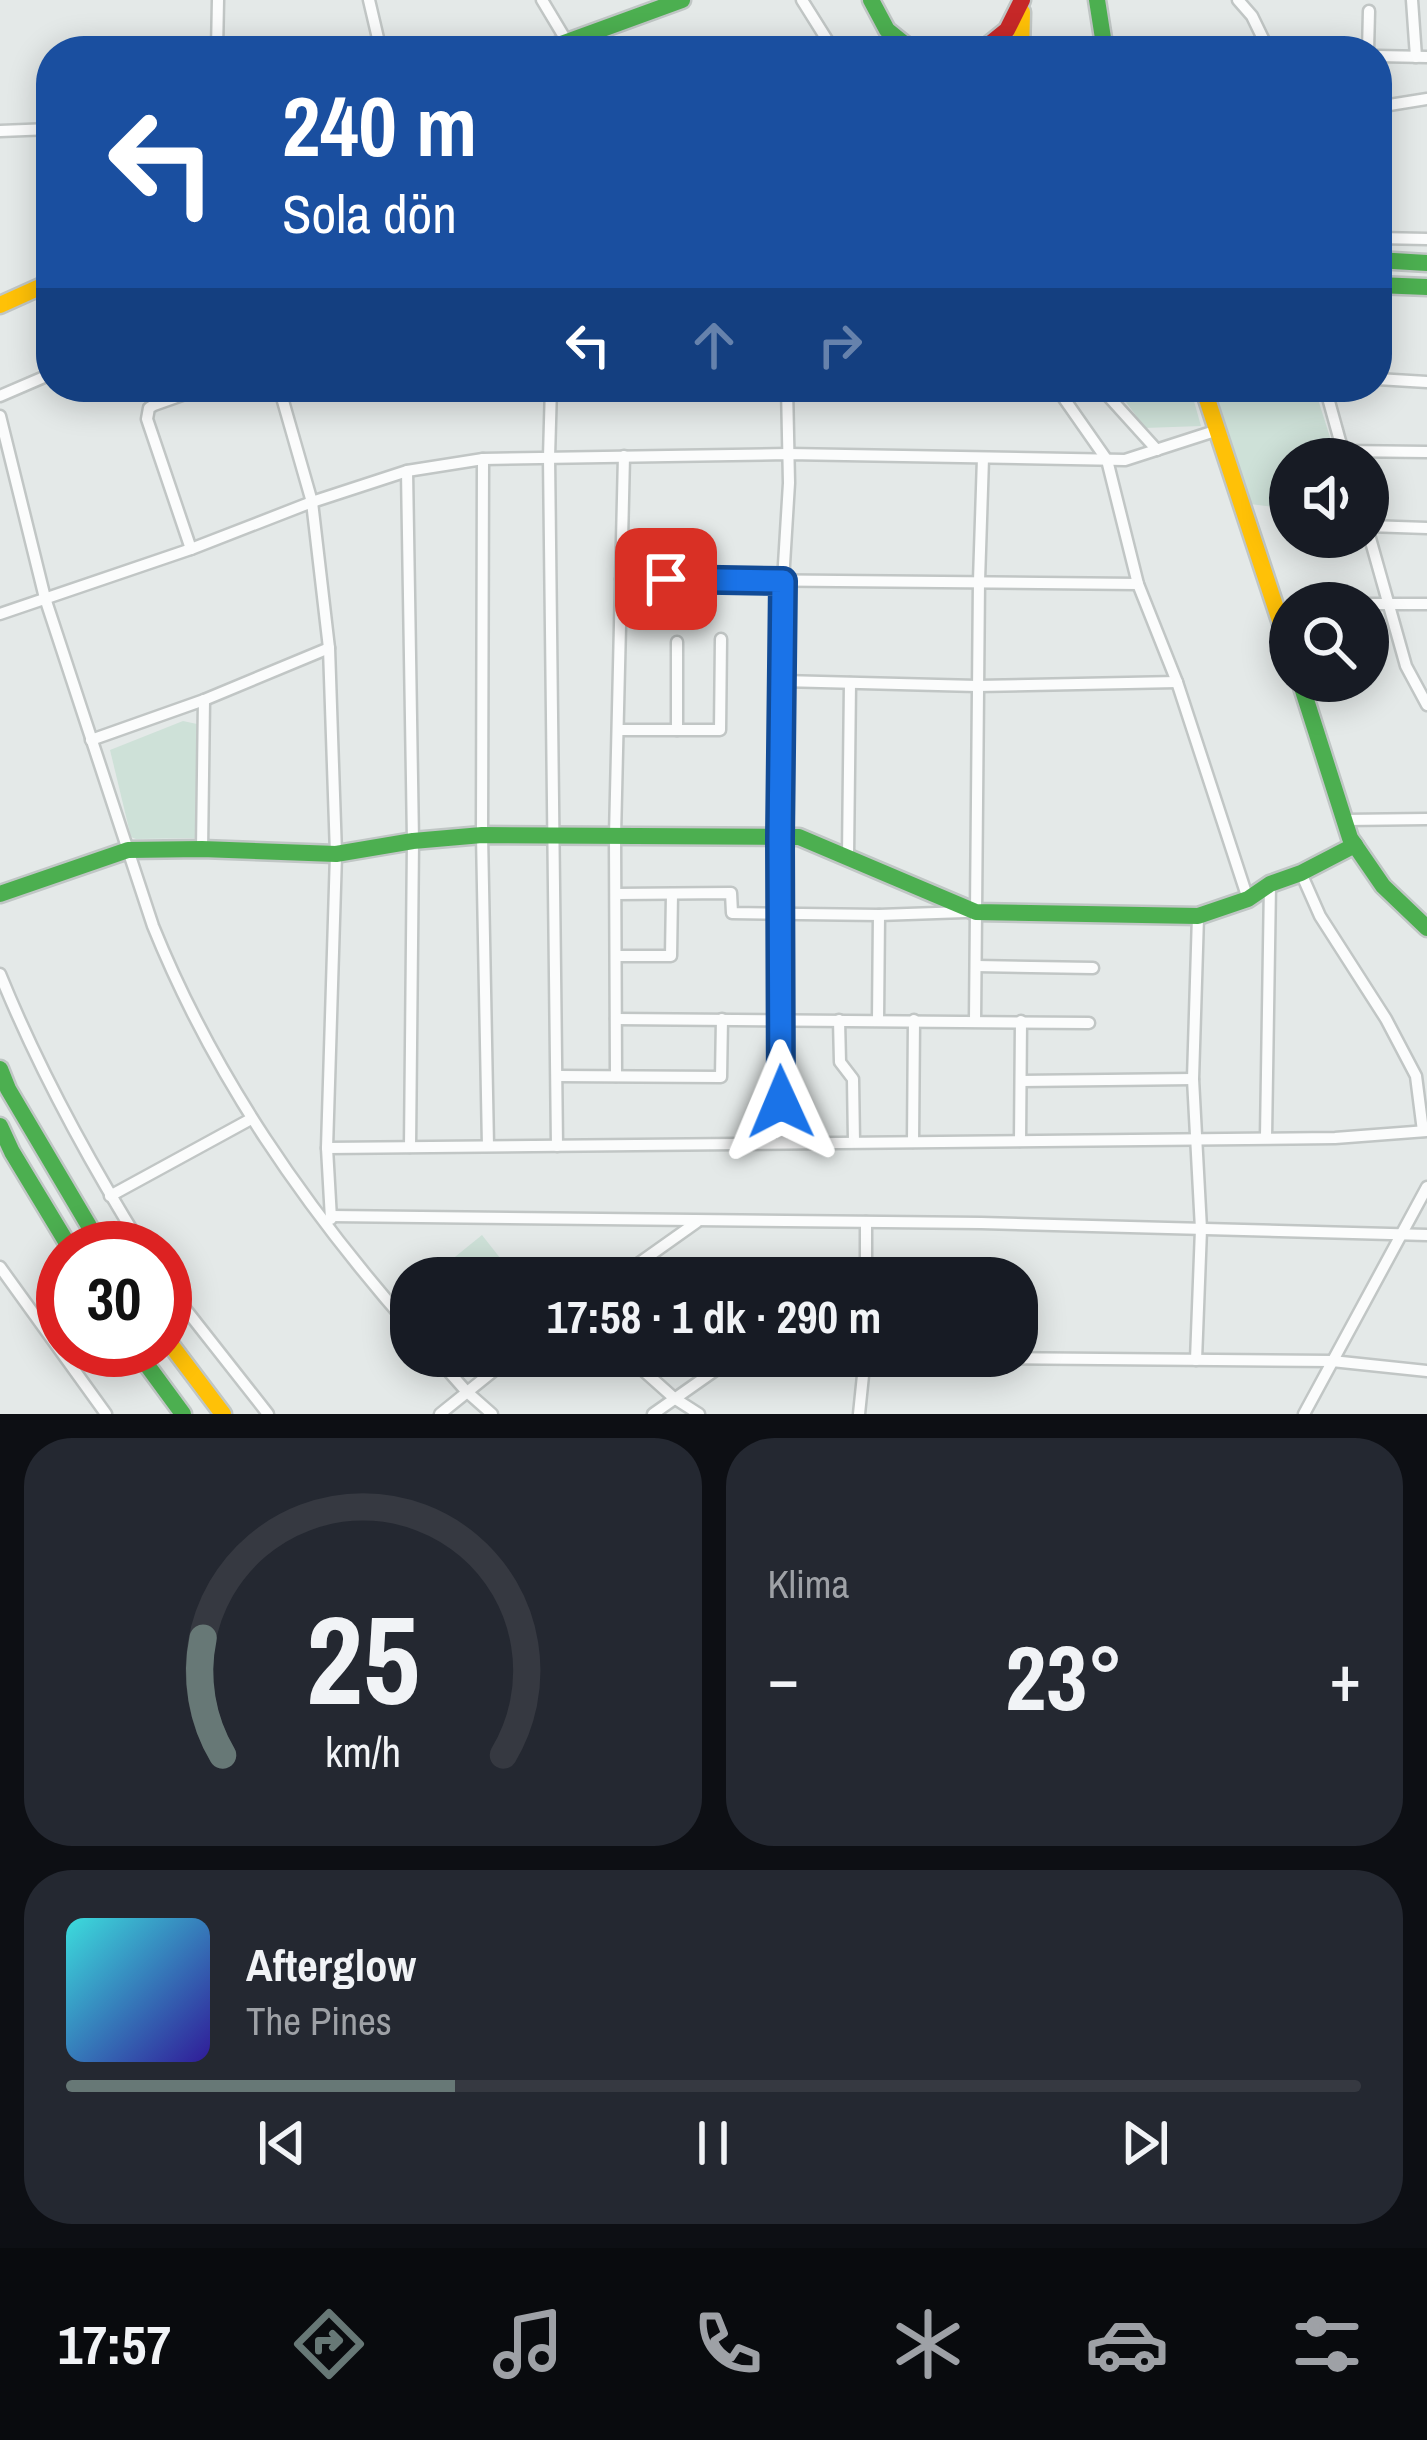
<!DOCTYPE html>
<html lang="tr">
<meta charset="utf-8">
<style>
:root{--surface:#171b24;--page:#242831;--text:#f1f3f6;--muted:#9ea1a6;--line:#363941;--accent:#677876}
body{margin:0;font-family:"Archivo Narrow",sans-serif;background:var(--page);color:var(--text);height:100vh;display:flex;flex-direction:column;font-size:45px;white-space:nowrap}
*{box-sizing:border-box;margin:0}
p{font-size:39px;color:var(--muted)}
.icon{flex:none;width:66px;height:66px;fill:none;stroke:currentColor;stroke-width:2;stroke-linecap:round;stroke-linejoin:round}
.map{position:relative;height:1414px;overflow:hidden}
.panel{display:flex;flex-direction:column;gap:24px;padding:24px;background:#0d0f14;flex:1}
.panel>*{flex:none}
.guide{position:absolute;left:36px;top:36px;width:1356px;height:366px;border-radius:48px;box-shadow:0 6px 30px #0003;background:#1a4fa0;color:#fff;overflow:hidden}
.fabs{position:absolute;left:1269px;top:438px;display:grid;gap:24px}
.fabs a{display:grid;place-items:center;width:120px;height:120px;border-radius:50%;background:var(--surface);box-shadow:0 6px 30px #0003;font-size:60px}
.speed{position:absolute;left:36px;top:1221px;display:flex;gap:24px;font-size:60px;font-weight:700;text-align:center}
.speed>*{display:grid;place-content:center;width:156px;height:156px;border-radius:50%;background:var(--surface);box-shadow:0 6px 30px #0003;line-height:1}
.speed .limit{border:18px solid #d22;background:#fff;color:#111}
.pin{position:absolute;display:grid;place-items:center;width:102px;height:102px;color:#fff;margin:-51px;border-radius:24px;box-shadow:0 6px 18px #0006}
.me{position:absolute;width:132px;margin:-66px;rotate:359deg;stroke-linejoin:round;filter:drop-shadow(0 0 9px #0008)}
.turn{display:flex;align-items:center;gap:42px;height:252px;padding:0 48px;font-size:54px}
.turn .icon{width:156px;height:156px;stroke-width:2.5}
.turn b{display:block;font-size:84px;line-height:102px}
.lanes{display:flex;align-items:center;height:114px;padding:0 48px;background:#0003;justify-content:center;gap:60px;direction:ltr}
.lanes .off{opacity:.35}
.big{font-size:90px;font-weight:700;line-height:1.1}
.panel .widget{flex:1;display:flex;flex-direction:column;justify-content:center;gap:18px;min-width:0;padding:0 42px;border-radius:48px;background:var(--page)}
.panel .dial{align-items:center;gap:0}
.dial svg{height:312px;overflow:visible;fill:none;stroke:var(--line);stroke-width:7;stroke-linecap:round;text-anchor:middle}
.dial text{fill:var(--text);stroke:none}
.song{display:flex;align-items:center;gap:36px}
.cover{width:144px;height:144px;border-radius:18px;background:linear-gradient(135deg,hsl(180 70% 55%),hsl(250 70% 35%))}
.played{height:12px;border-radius:6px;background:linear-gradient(90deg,var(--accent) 30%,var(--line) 30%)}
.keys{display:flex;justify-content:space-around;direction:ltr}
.heat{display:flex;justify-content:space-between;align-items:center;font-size:66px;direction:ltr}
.panel .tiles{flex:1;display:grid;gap:24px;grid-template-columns:1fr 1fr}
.widget:last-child{grid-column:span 2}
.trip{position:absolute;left:390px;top:1257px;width:648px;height:120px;border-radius:48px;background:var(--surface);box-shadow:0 6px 30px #0003;font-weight:700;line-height:120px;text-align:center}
.tab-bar{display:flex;height:192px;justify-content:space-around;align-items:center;background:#090b0e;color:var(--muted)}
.tab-bar .icon{width:84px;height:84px}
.tab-bar .selected{color:var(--accent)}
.tab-bar b{font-size:54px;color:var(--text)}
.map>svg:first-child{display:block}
.green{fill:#cee1d8}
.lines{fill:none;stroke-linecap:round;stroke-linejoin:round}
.street-casing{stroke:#c1c6c5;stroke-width:15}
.fast-casing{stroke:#c0c6c5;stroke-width:21}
.slow-casing{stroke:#c0c6c5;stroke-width:21}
.jam-casing{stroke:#c0c6c5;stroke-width:21}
.street{stroke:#fbfcfc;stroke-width:10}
.fast{stroke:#4caf50;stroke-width:16}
.slow{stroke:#ffc107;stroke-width:16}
.jam{stroke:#c62828;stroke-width:16}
.route-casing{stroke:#114b97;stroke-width:30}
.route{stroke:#1a73e8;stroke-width:21}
</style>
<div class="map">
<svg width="1427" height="1414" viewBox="0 0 1427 1414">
<rect width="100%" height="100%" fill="#e4e9e8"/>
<g class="green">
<polygon points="1115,387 1190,387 1201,426 1145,428"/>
<polygon points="1214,387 1314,387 1337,459 1290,459 1290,509 1250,504"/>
<polygon points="183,721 197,724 195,838 136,839 131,837 110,750"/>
<polygon points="482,1235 516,1278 429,1278"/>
</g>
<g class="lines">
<g class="street-casing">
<g id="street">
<polyline points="369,0 381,51"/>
<polyline points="542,0 566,40"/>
<polyline points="802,0 834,51"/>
<polyline points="1238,0 1252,16 1269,51"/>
<polyline points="1412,0 1416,57"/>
<polyline points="217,51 218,0"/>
<polyline points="1368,51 1369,11"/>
<polyline points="1377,56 1427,57"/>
<polyline points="1377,107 1427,99"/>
<polyline points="0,131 51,129"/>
<polyline points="1377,238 1427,239"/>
<polyline points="1377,379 1427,382"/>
<polyline points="279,387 312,502 329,648 336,854 327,1148 331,1219"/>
<polyline points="551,387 549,457 557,1146"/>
<polyline points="1056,387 1107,460 1138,584 1177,682 1248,899"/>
<polyline points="1100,387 1157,450"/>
<polyline points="1325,387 1345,459"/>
<polyline points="0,396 51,374"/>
<path d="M 0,416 L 45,598 L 153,926 C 214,1077 305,1207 411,1328"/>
<polyline points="1342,451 1427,452"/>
<polyline points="483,459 482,835 488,1146"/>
<polyline points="407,471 413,841 410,1147"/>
<polyline points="1368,526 1427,528"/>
<polyline points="1368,531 1406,666 1427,705"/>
<polyline points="191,549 147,419 149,408 154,405 205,387"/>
<polyline points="621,579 1138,584"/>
<polyline points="1368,604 1427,604"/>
<polyline points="0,614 191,549 312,502 407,471 483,459 788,454 1125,460 1218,430"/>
<polyline points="782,681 977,686 1177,682"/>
<polyline points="619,730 720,730 721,639"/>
<polyline points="677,730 677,642"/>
<polyline points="91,740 204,700 329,648"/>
<polyline points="1345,820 1427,819"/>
<polyline points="202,849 204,700"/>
<polyline points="848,856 850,683"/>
<polyline points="1301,873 1320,916 1386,1019 1416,1076 1423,1131"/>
<polyline points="616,894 731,893 732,913 879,915 965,912"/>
<polyline points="616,956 671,956 672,894"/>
<polyline points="976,966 1093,968"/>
<path d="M 0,974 C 39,1070 88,1160 143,1248"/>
<polyline points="616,1019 1089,1023"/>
<polyline points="839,1020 840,1062 853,1079 854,1142"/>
<polyline points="878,1020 879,915"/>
<polyline points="975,1021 979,581 983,458"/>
<polyline points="558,1076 721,1077 722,1019"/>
<polyline points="616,1076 615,836 624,456"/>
<polyline points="1021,1081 1193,1079"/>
<polyline points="1266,1137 1270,884"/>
<polyline points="1020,1141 1021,1021"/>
<polyline points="913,1142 914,1020"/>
<polyline points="782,1143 780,838 783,581 789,483 787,387"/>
<polyline points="327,1148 1335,1138 1427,1131"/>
<polyline points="110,1196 251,1119"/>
<polyline points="331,1216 981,1223 1427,1235"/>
<polyline points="0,1267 106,1414"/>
<polyline points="618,1278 697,1222"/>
<polyline points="866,1278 866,1222"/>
<polyline points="165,1283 268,1414"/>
<polyline points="435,1356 466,1391 492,1414"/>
<polyline points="627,1356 674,1398 699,1414"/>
<polyline points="1196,1360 1201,1229 1193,1079 1198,916"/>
<polyline points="440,1414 512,1356"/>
<polyline points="653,1414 717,1369 772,1356 1332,1361 1427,1371"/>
<polyline points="859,1414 865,1356"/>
<polyline points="1304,1414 1427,1187"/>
</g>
</g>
<g class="fast-casing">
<g id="fast">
<polyline points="871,0 887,30 913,51"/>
<polyline points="1097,0 1105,51"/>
<polyline points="542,51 682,0"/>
<polyline points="1377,260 1427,263"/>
<polyline points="1377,285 1427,287"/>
<polyline points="1300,681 1350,838 1383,886 1427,928"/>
<polyline points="0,894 128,850 202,849 336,854 413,841 482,835 799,837 976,912 1198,916 1248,899 1270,884 1301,873 1355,845"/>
<polyline points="0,1069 8,1089 102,1248"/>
<polyline points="0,1126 12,1152 70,1248"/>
<polyline points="136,1350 183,1414"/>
</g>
</g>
<g class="slow-casing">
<g id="slow">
<polyline points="1021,51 1022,12"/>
<polyline points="0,305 51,282"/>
<polyline points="1203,387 1290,651"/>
<polyline points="165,1337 223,1414"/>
</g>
</g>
<g class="jam-casing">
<polyline id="jam" points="981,51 1007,30 1022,0"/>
</g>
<use href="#street" class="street"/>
<use href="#fast" class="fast"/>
<use href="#slow" class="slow"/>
<use href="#jam" class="jam"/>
</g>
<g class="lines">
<g class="route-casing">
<polyline id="route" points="666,579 783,581 780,838 781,1102"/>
</g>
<use href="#route" class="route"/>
</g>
</svg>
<div class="fabs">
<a><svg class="icon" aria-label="sound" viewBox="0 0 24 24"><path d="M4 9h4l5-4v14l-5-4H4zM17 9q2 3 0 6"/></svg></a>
<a><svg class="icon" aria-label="search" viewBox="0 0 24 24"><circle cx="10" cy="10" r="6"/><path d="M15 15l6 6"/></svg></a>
</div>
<div class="speed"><div class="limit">30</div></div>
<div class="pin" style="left:666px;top:579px;background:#d93025"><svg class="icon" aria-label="arrive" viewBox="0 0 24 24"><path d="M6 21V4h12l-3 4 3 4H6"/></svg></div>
<svg class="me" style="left:781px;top:1102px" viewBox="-20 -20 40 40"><path d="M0-17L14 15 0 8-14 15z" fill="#1a73e8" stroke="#fff" stroke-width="4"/></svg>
<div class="trip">17:58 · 1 dk · 290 m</div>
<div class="guide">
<div class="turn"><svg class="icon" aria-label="left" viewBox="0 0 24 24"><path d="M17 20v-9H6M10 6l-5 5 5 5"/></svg><div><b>240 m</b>Sola dön</div></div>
<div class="lanes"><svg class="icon" aria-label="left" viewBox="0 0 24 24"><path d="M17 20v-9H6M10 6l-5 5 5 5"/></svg><svg class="icon off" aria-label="ahead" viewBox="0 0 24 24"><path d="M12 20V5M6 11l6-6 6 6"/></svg><svg class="icon off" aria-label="right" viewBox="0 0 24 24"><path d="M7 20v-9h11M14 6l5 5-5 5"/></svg></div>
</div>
</div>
<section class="panel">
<div class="tiles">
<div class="widget dial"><svg viewBox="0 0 100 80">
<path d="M14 69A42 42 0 1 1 86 69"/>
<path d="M14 69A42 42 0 0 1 9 39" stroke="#677876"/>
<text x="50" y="56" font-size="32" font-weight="700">25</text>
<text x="50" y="72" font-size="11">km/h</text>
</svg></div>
<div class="widget"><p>Klima</p>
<div class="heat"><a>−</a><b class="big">23°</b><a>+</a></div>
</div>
<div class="widget">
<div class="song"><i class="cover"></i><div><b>Afterglow</b><p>The Pines</p></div></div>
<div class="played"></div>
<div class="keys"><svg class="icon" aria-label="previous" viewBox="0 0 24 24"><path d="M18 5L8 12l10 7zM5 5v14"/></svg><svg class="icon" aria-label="pause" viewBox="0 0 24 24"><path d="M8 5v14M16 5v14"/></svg><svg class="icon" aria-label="next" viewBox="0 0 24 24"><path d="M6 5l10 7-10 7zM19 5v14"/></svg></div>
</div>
</div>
</section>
<nav class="tab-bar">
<b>17:57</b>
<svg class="icon selected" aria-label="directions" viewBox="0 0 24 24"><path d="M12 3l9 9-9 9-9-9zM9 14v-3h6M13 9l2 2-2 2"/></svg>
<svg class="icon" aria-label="music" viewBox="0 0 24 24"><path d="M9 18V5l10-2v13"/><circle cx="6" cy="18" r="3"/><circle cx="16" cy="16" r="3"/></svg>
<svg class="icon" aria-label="phone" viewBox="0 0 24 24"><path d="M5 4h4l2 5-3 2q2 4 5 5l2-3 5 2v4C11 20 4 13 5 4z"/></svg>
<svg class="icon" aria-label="climate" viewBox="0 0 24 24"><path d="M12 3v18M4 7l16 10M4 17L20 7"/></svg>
<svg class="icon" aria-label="car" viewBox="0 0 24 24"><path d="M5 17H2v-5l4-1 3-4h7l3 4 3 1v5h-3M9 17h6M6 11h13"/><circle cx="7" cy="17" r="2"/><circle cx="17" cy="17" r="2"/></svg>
<svg class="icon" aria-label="filters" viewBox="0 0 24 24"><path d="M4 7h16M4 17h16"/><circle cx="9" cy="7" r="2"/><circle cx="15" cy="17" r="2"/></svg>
</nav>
